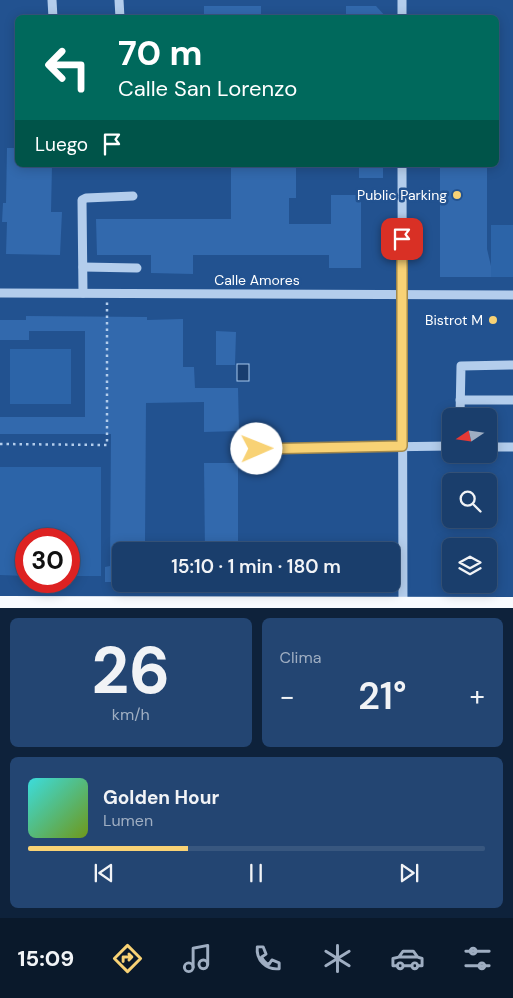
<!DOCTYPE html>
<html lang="es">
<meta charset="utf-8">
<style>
:root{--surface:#1a3e6c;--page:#234572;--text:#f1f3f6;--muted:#9faec2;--line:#38577f;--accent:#f8d275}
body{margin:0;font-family:"DM Sans",sans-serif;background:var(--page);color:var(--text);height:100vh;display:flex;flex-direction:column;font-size:19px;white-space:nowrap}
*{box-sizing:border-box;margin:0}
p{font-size:16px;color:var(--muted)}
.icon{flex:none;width:28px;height:28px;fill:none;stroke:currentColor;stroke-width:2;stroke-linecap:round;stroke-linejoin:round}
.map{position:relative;height:608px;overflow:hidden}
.sheet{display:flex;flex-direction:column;gap:10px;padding:10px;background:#0e223b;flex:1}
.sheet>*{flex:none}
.hud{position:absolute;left:15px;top:15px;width:484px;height:152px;border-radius:8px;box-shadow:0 2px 12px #0003,0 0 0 1px var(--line);background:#00695c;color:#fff;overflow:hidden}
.needle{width:32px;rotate:257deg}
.tools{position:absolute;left:442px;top:408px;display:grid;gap:10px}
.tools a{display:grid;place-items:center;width:55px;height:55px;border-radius:8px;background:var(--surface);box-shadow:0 2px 12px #0003,0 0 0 1px var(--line);font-size:25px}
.speed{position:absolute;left:15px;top:528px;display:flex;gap:10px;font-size:25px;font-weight:700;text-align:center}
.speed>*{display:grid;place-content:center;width:65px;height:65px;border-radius:50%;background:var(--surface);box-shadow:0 2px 12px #0003,0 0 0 1px var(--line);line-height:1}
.speed .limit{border:8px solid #d22;background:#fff;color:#111}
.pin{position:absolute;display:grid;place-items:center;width:42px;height:42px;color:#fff;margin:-21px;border-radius:10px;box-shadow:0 2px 8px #0006}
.me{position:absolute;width:55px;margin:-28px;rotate:89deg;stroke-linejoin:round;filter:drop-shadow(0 0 4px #0008)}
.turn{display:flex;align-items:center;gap:18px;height:105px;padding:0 20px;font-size:22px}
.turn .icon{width:65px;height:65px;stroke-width:2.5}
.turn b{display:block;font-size:35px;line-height:42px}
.then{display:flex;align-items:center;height:48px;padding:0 20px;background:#0003;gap:10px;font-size:19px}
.big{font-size:38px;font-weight:600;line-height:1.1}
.sheet .widget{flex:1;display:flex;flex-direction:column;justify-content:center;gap:8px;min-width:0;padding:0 18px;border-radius:8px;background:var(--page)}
.sheet .dial{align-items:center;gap:0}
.dial b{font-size:65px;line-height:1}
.song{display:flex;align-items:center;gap:15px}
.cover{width:60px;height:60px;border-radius:8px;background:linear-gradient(135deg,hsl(180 70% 55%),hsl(80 70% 35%))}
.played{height:5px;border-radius:2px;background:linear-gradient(90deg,var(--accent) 35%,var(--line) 35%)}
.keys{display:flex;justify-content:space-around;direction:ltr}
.heat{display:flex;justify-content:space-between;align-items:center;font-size:28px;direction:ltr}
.sheet .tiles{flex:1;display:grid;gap:10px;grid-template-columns:1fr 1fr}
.widget:last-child{grid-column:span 2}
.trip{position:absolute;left:112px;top:542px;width:288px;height:50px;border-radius:8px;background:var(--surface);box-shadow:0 2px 12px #0003,0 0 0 1px var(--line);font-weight:600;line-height:50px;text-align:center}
.tabs{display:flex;height:80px;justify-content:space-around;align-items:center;background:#0a192b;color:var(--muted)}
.tabs .icon{width:35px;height:35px}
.tabs .selected{color:var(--accent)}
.tabs b{font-size:22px;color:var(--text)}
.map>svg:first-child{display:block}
.green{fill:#2c64a8}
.water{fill:#183d6f;stroke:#a6c8ed}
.building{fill:#3269ad}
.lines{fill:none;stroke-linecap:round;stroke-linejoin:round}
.path{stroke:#b3cdec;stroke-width:2.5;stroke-dasharray:2.5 4;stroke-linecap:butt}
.minor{stroke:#b3cdec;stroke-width:9}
.major{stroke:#f8fbff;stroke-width:12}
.route-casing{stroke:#a1884c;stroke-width:12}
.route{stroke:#f8d275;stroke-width:9}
.poi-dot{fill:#f8d275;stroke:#225290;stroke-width:2}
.labels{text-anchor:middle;stroke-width:5;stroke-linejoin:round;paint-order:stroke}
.poi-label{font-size:14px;fill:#fff;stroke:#225290;text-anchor:end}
.street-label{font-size:14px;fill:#fff;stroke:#225290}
</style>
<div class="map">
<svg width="513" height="608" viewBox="0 0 513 608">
<rect width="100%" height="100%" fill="#225290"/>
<g class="green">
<rect x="491" y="225" width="22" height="52"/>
<rect x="10" y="349" width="61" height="55"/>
<polygon points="0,467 101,467 101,576 69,576 69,539 26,539 26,576 0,575"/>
</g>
<rect class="water" x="237" y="364" width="12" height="17"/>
<g class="building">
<rect x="204" y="6" width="57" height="12"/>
<polygon points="346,6 376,6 387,18 346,18"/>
<polygon points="7,148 18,148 18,165 52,165 51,212 62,212 60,255 6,254 7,222 2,222 3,203 6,203"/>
<polygon points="231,165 296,165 296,198 289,198 289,224 331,224 331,195 361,195 361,268 329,268 329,255 193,255 193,274 151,273 151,255 97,255 96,219 231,219"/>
<rect x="359" y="165" width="24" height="13"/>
<polygon points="440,166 487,167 487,249 491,266 491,277 440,277"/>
<polygon points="26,316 147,317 147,320 183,319 183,367 194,367 195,388 238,388 239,431 204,432 204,402 146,403 145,544 140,544 140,551 121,551 121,582 105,582 105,567 110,566 111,434 0,434 0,417 85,417 85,331 29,331 29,340 0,340 0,320 26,320"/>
<polygon points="216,331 236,332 235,365 216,365"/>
<polygon points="204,463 238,463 238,551 205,551"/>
</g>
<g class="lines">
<polyline class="path" points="0,444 107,445 107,302"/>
<g class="minor">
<polyline points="52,0 53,18"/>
<polyline points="119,0 120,18"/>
<polyline points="402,0 402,18"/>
<polyline points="402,165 403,608"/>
<polyline points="83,267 137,268"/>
<polyline points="0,293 513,295"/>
<polyline points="83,293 82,200 86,198 133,196"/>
<polyline points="460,400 513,400"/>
<polyline points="460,416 461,366 513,365"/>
<polyline points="489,447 513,447"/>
<polyline points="239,449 451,446"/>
</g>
<polyline class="major" points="0,602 513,603"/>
</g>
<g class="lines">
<g class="route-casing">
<polyline id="route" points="257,449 402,446 402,239"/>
</g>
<use href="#route" class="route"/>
</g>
<g class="poi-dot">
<circle cx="457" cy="195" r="5"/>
<circle cx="493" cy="320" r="5"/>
</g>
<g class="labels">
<g class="poi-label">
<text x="447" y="200">Public Parking</text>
<text x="483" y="325">Bistrot M</text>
</g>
<g class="street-label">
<text x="257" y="285">Calle Amores</text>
</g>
</g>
</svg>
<div class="tools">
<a><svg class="needle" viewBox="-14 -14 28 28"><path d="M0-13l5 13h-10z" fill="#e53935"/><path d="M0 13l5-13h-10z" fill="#9faec2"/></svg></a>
<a><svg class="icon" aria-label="search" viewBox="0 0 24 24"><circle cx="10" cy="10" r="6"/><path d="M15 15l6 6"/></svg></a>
<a><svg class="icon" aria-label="layers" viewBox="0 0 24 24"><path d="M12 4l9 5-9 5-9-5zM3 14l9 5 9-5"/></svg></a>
</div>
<div class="speed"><div class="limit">30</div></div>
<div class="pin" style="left:402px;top:239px;background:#d93025"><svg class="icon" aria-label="arrive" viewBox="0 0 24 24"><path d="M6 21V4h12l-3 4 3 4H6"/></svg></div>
<svg class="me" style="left:257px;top:449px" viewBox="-20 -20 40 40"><circle r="19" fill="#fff"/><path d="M0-13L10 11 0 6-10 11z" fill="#f8d275"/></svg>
<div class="trip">15:10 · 1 min · 180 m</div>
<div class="hud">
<div class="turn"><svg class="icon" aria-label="left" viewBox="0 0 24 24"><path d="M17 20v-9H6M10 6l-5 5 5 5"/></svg><div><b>70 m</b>Calle San Lorenzo</div></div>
<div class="then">Luego<svg class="icon" aria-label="arrive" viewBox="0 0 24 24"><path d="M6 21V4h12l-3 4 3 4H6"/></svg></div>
</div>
</div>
<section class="sheet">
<div class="tiles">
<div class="widget dial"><b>26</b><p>km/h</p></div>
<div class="widget"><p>Clima</p>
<div class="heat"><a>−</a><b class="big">21°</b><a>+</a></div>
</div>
<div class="widget">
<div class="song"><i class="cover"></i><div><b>Golden Hour</b><p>Lumen</p></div></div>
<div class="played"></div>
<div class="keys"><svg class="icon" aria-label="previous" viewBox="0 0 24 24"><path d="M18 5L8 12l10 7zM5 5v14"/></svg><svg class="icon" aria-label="pause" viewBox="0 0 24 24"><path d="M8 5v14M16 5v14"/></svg><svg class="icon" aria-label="next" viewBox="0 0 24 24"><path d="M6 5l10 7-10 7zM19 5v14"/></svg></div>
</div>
</div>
</section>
<nav class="tabs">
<b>15:09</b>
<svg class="icon selected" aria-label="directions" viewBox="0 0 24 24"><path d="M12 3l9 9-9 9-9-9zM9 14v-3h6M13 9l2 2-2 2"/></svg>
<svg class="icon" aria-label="music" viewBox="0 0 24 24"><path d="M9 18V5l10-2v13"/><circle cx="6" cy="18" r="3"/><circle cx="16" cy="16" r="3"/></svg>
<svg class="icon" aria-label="phone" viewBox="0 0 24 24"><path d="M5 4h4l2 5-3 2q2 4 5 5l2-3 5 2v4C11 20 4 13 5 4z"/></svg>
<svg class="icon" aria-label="climate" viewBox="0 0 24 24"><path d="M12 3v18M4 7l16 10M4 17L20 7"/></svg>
<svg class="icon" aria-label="car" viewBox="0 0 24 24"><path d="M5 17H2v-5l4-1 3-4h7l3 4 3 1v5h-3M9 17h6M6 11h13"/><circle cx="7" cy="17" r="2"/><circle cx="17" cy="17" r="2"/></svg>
<svg class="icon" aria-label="filters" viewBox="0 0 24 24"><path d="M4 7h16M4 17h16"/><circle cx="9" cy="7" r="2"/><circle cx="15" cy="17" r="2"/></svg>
</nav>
